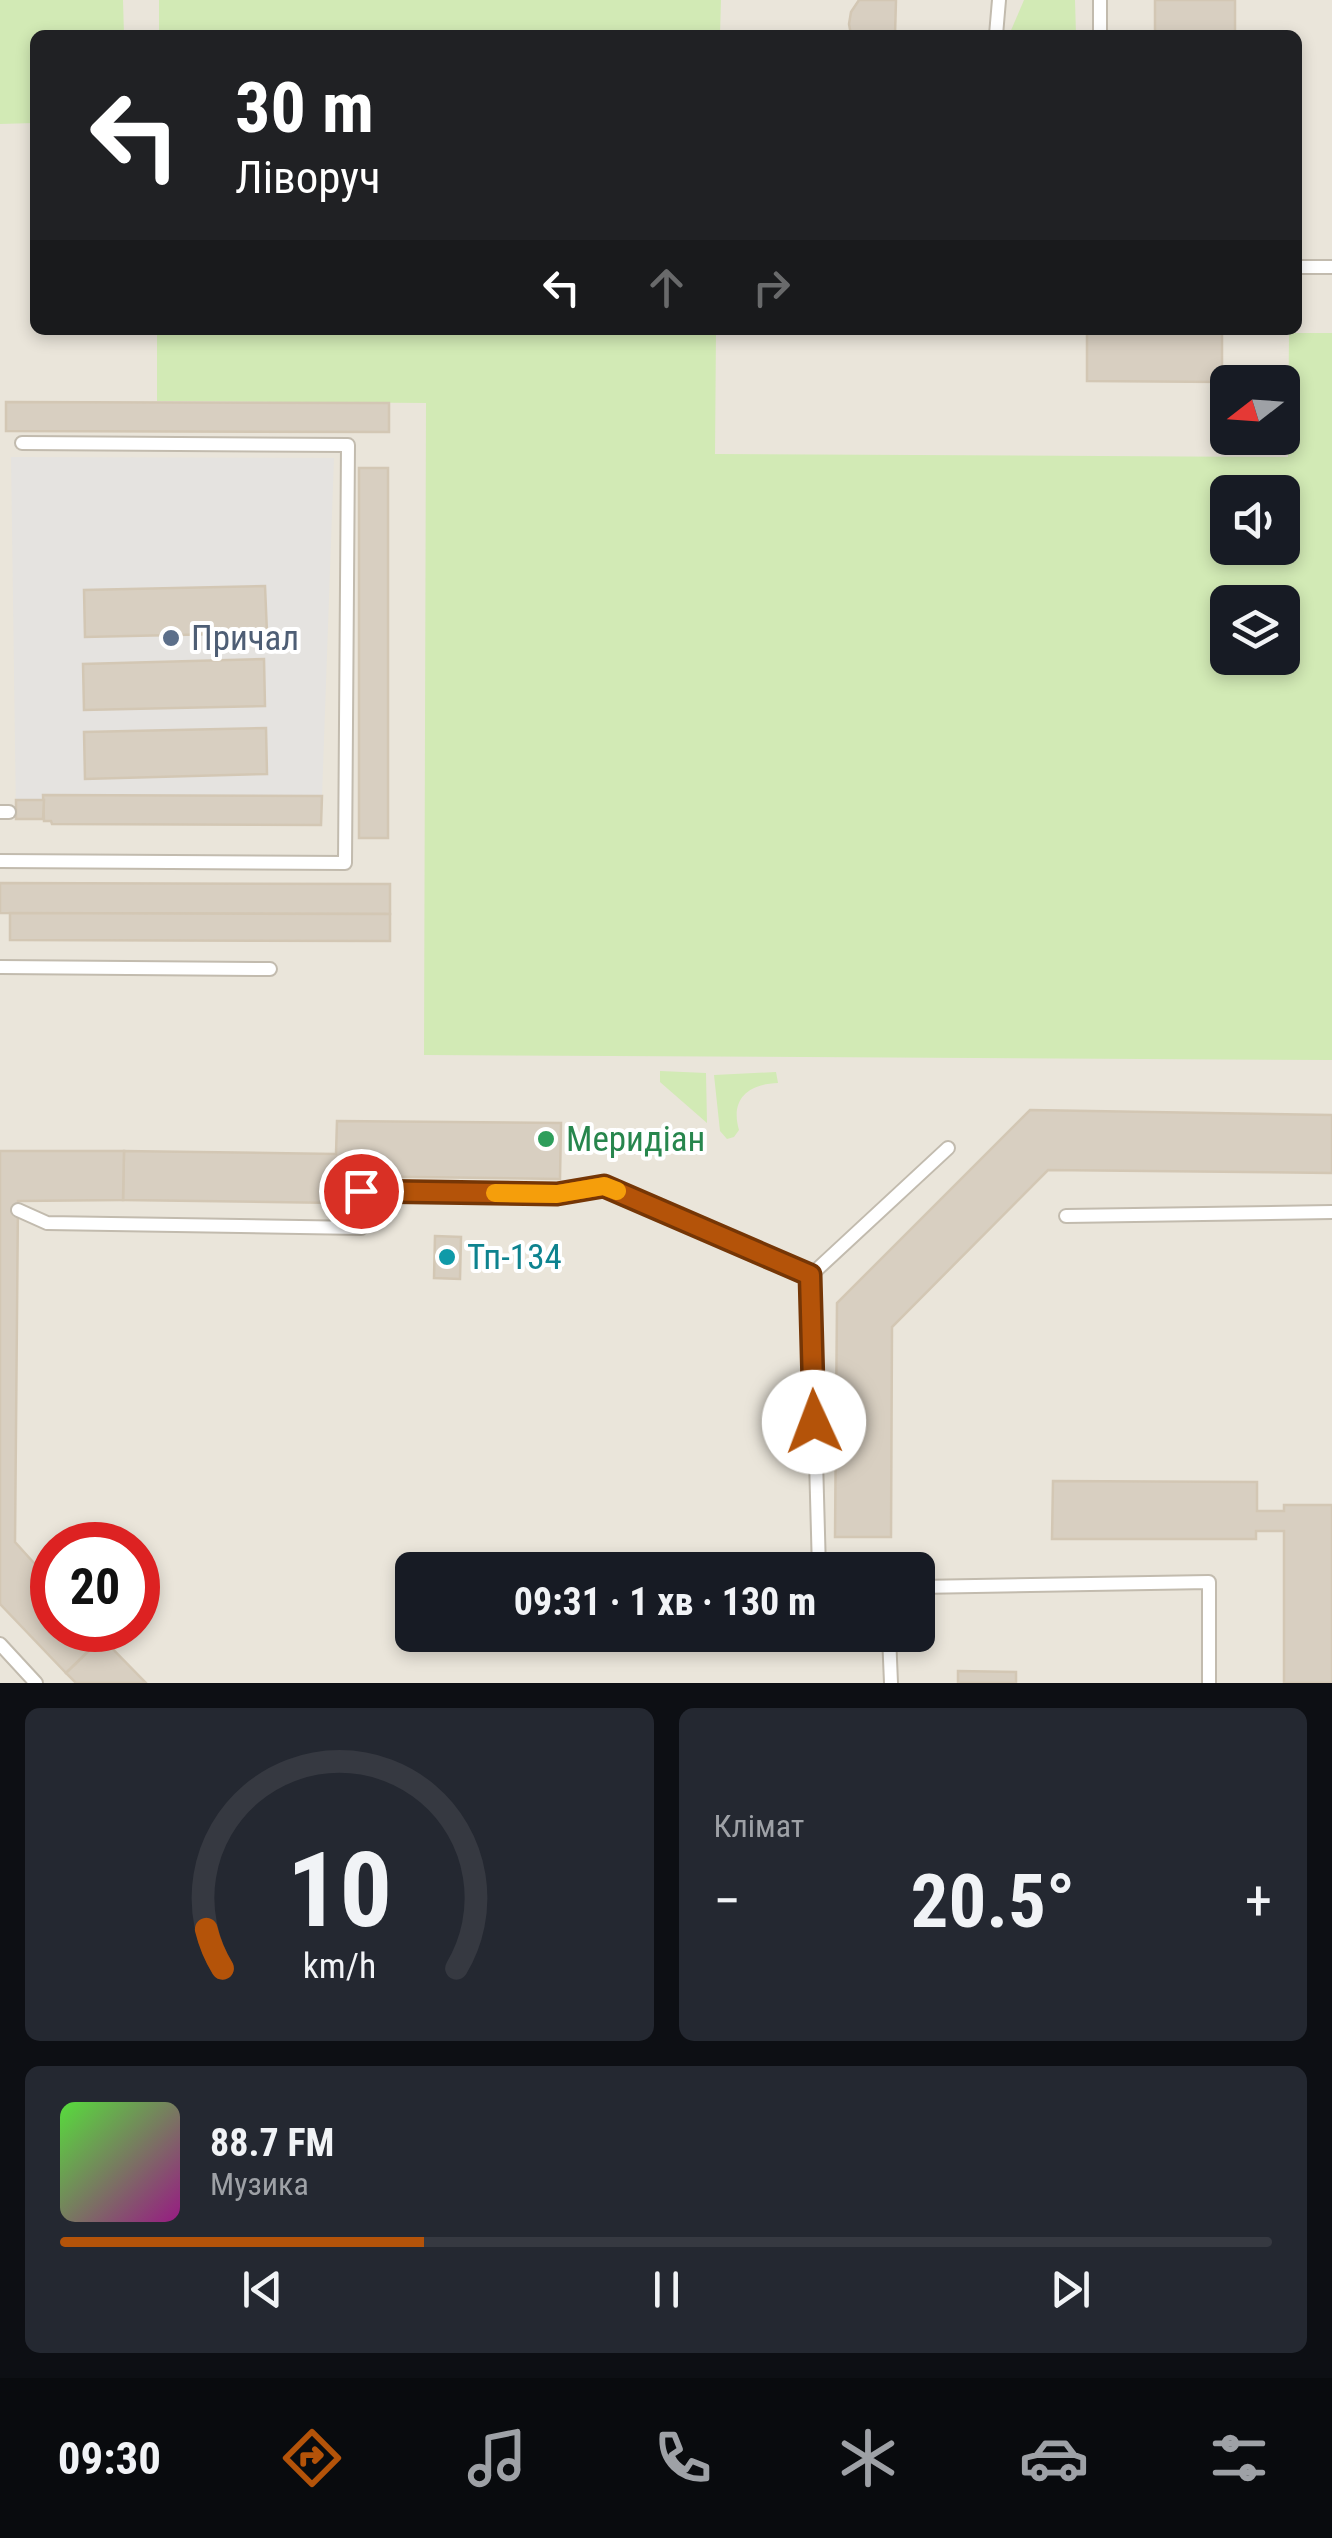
<!DOCTYPE html>
<html lang="uk">
<meta charset="utf-8">
<style>
:root{--surface:#171b24;--page:#242831;--text:#f1f3f6;--muted:#9ea1a6;--line:#363941;--accent:#b45309}
body{margin:0;font-family:"Roboto Condensed",sans-serif;background:var(--page);color:var(--text);height:100vh;display:flex;flex-direction:column;font-size:38px;white-space:nowrap}
*{box-sizing:border-box;margin:0}
p{font-size:32px;color:var(--muted)}
.icon{flex:none;width:55px;height:55px;fill:none;stroke:currentColor;stroke-width:2;stroke-linecap:round;stroke-linejoin:round}
.map{position:relative;height:1683px;overflow:hidden}
.drawer{display:flex;flex-direction:column;gap:25px;padding:25px;background:#0d0f14;flex:1}
.drawer>*{flex:none}
.guide{position:absolute;left:30px;top:30px;width:1272px;height:305px;border-radius:15px;box-shadow:0 5px 15px #0003;background:#202124;color:#fff;overflow:hidden}
.needle{width:65px;rotate:253deg}
.fabs{position:absolute;left:1210px;top:365px;display:grid;gap:20px}
.fabs a{display:grid;place-items:center;width:90px;height:90px;border-radius:15px;background:var(--surface);box-shadow:0 5px 15px #0003;font-size:50px}
.speed{position:absolute;left:30px;top:1522px;display:flex;gap:20px;font-size:50px;font-weight:700;text-align:center}
.speed>*{display:grid;place-content:center;width:130px;height:130px;border-radius:50%;background:var(--surface);box-shadow:0 5px 15px #0003;line-height:1}
.speed .limit{border:15px solid #d22;background:#fff;color:#111}
.pin{position:absolute;display:grid;place-items:center;width:85px;height:85px;color:#fff;margin:-42px;border:5px solid #fff;border-radius:50%;box-shadow:0 2px 10px #0007}
.me{position:absolute;width:110px;margin:-55px;rotate:358deg;stroke-linejoin:round;filter:drop-shadow(0 0 8px #0008)}
.turn{display:flex;align-items:center;gap:35px;height:210px;padding:0 40px;font-size:45px}
.turn .icon{width:130px;height:130px;stroke-width:2.5}
.turn b{display:block;font-size:70px;line-height:85px}
.lanes{display:flex;align-items:center;height:95px;padding:0 40px;background:#0003;justify-content:center;gap:50px;direction:ltr}
.lanes .off{opacity:.35}
.big{font-size:75px;font-weight:700;line-height:1.1}
.drawer .card{flex:1;display:flex;flex-direction:column;justify-content:center;gap:15px;min-width:0;padding:0 35px;border-radius:15px;background:var(--page)}
.drawer .dial{align-items:center;gap:0}
.dial svg{height:260px;overflow:visible;fill:none;stroke:var(--line);stroke-width:7;stroke-linecap:round;text-anchor:middle}
.dial text{fill:var(--text);stroke:none}
.song{display:flex;align-items:center;gap:30px}
.cover{width:120px;height:120px;border-radius:15px;background:linear-gradient(135deg,hsl(110 70% 55%),hsl(310 70% 35%))}
.played{height:10px;border-radius:5px;background:linear-gradient(90deg,var(--accent) 30%,var(--line) 30%)}
.keys{display:flex;justify-content:space-around;direction:ltr}
.heat{display:flex;justify-content:space-between;align-items:center;font-size:55px;direction:ltr}
.drawer .tiles{flex:1;display:grid;gap:25px;grid-template-columns:1fr 1fr}
.card:last-child{grid-column:span 2}
.trip{position:absolute;left:395px;top:1552px;width:540px;height:100px;border-radius:15px;background:var(--surface);box-shadow:0 5px 15px #0003;font-weight:700;line-height:100px;text-align:center}
.tabs{display:flex;height:160px;justify-content:space-around;align-items:center;background:#090b0e;color:var(--muted)}
.tabs .icon{width:70px;height:70px}
.tabs .selected{color:var(--accent)}
.tabs b{font-size:45px;color:var(--text)}
.map>svg:first-child{display:block}
.residential{fill:#eae5da;fill-rule:evenodd}
.green{fill:#d2eab5;fill-rule:evenodd}
.parking{fill:#e5e3e0}
.building{fill:#d8cfc1;stroke:#d3c7b4;stroke-width:2.5}
.lines{fill:none;stroke-linecap:round;stroke-linejoin:round}
.service-casing{stroke:#c2bbae;stroke-width:16}
.service{stroke:#fff;stroke-width:12}
.route-casing{stroke:#753606;stroke-width:25}
.route{stroke:#b45309;stroke-width:18}
.slow{stroke:#f59e0b;stroke-width:18}
.service-dot{fill:#5c6f8a;stroke:#fff;stroke-width:4}
.leisure-dot{fill:#2e9e5b;stroke:#fff;stroke-width:4}
.culture-dot{fill:#0f9aa8;stroke:#fff;stroke-width:4}
.labels{text-anchor:middle;stroke-width:8;stroke-linejoin:round;paint-order:stroke}
.service-label{font-size:35px;fill:#4e5e75;stroke:#fff;text-anchor:start}
.leisure-label{font-size:35px;fill:#27864d;stroke:#fff;text-anchor:start}
.culture-label{font-size:35px;fill:#0d838f;stroke:#fff;text-anchor:start}
</style>
<div class="map">
<svg width="1332" height="1683" viewBox="0 0 1332 1683">
<rect width="100%" height="100%" fill="#f6f3ec"/>
<path class="residential" d="M 0,0 L 1332,0 L 1332,1683 L 0,1683 ZM 35,35 L 1298,35 L 1298,330 L 35,330 ZM 1228,382 L 1282,382 L 1282,438 L 1228,438 ZM 1228,492 L 1282,492 L 1282,548 L 1228,548 ZM 1228,602 L 1282,602 L 1282,658 L 1228,658 ZM 52,1545 L 138,1545 L 138,1630 L 52,1630 ZM 412,1570 L 918,1570 L 918,1635 L 412,1635 Z"/>
<g class="green">
<polygon points="0,0 123,0 124,35 35,35 35,123 0,124"/>
<polygon points="159,0 721,0 720,35 159,35"/>
<polygon points="1024,0 1075,0 1076,35 1009,35"/>
<path d="M 157,330 L 716,330 L 715,454 L 1288,457 L 1289,333 L 1332,333 L 1332,1060 L 424,1055 L 426,403 L 157,401 ZM 1228,492 L 1282,492 L 1282,548 L 1228,548 ZM 1228,602 L 1282,602 L 1282,658 L 1228,658 Z"/>
<polygon points="660,1071 706,1073 707,1123 660,1082"/>
<path d="M 776,1072 L 778,1083 C 748,1084 730,1099 739,1130 L 734,1137 L 727,1139 L 720,1131 L 714,1075 Z"/>
</g>
<polygon class="parking" points="11,457 334,458 321,825 16,819"/>
<g class="building">
<polygon points="859,0 896,0 895,35 851,35 849,24 851,12"/>
<rect x="1155" y="0" width="80" height="35"/>
<polygon points="1087,330 1222,330 1222,382 1087,381"/>
<polygon points="6,402 389,403 389,432 6,431"/>
<rect x="359" y="468" width="29" height="370"/>
<polygon points="265,586 267,633 85,637 84,590"/>
<polygon points="264,659 265,706 84,710 83,664"/>
<polygon points="266,728 267,774 85,779 84,732"/>
<polygon points="43,795 322,796 321,825 52,824 51,821 44,821"/>
<polygon points="16,800 44,800 43,819 16,819"/>
<polygon points="0,883 390,884 390,914 0,913"/>
<polygon points="10,913 390,914 390,941 10,940"/>
<polygon points="1030,1110 1332,1115 1332,1173 1048,1170 892,1327 891,1537 835,1537 837,1303"/>
<polygon points="337,1121 561,1123 560,1179 337,1176 337,1203 123,1200 124,1151 336,1154"/>
<polygon points="0,1151 124,1151 123,1200 18,1201 15,1542 52,1583 52,1630 95,1630 102,1638 66,1673 0,1604"/>
<polygon points="435,1236 461,1237 460,1279 434,1278"/>
<polygon points="1053,1481 1257,1482 1257,1511 1284,1511 1284,1505 1332,1505 1332,1683 1284,1683 1284,1531 1256,1531 1256,1539 1052,1539"/>
<polygon points="102,1638 146,1683 76,1683 66,1673"/>
<polygon points="958,1671 1016,1672 1016,1683 958,1683"/>
</g>
<g class="lines">
<g class="service-casing">
<g id="service">
<polyline points="1100,0 1100,35"/>
<polyline points="996,35 999,0"/>
<polyline points="1298,267 1332,267"/>
<polyline points="0,812 9,812"/>
<polyline points="0,861 345,863 348,445 22,443"/>
<polyline points="0,967 270,969"/>
<polyline points="18,1210 47,1223 361,1228 361,1191 557,1193 604,1186 811,1275"/>
<polyline points="1066,1216 1332,1212"/>
<polyline points="819,1570 811,1275 948,1148"/>
<polyline points="918,1587 1209,1582 1209,1683"/>
<polyline points="889,1635 891,1683"/>
<polyline points="0,1644 36,1683"/>
</g>
</g>
<use href="#service" class="service"/>
</g>
<g class="lines">
<g class="route-casing">
<polyline id="route" points="361,1191 557,1194 604,1186 810,1275 814,1422"/>
</g>
<use href="#route" class="route"/>
<polyline class="slow" points="495,1193 557,1194 604,1186 617,1191"/>
</g>
<circle class="service-dot" cx="171" cy="638" r="10"/>
<circle class="leisure-dot" cx="546" cy="1139" r="10"/>
<circle class="culture-dot" cx="447" cy="1257" r="10"/>
<g class="labels">
<g class="service-label">
<text x="191" y="650">Причал</text>
</g>
<g class="leisure-label">
<text x="566" y="1151">Меридіан</text>
</g>
<g class="culture-label">
<text x="467" y="1269">Тп-134</text>
</g>
</g>
</svg>
<div class="fabs">
<a><svg class="needle" viewBox="-14 -14 28 28"><path d="M0-13l5 13h-10z" fill="#e53935"/><path d="M0 13l5-13h-10z" fill="#9ea1a6"/></svg></a>
<a><svg class="icon" aria-label="sound" viewBox="0 0 24 24"><path d="M4 9h4l5-4v14l-5-4H4zM17 9q2 3 0 6"/></svg></a>
<a><svg class="icon" aria-label="layers" viewBox="0 0 24 24"><path d="M12 4l9 5-9 5-9-5zM3 14l9 5 9-5"/></svg></a>
</div>
<div class="speed"><div class="limit">20</div></div>
<div class="pin" style="left:361px;top:1191px;background:#d93025"><svg class="icon" aria-label="arrive" viewBox="0 0 24 24"><path d="M6 21V4h12l-3 4 3 4H6"/></svg></div>
<svg class="me" style="left:814px;top:1422px" viewBox="-20 -20 40 40"><circle r="19" fill="#fff"/><path d="M0-13L10 11 0 6-10 11z" fill="#b45309"/></svg>
<div class="trip">09:31 · 1 хв · 130 m</div>
<div class="guide">
<div class="turn"><svg class="icon" aria-label="left" viewBox="0 0 24 24"><path d="M17 20v-9H6M10 6l-5 5 5 5"/></svg><div><b>30 m</b>Ліворуч</div></div>
<div class="lanes"><svg class="icon" aria-label="left" viewBox="0 0 24 24"><path d="M17 20v-9H6M10 6l-5 5 5 5"/></svg><svg class="icon off" aria-label="ahead" viewBox="0 0 24 24"><path d="M12 20V5M6 11l6-6 6 6"/></svg><svg class="icon off" aria-label="right" viewBox="0 0 24 24"><path d="M7 20v-9h11M14 6l5 5-5 5"/></svg></div>
</div>
</div>
<section class="drawer">
<div class="tiles">
<div class="card dial"><svg viewBox="0 0 100 80">
<path d="M14 69A42 42 0 1 1 86 69"/>
<path d="M14 69A42 42 0 0 1 9 57" stroke="#b45309"/>
<text x="50" y="56" font-size="32" font-weight="700">10</text>
<text x="50" y="72" font-size="11">km/h</text>
</svg></div>
<div class="card"><p>Клімат</p>
<div class="heat"><a>−</a><b class="big">20.5°</b><a>+</a></div>
</div>
<div class="card">
<div class="song"><i class="cover"></i><div><b>88.7 FM</b><p>Музика</p></div></div>
<div class="played"></div>
<div class="keys"><svg class="icon" aria-label="previous" viewBox="0 0 24 24"><path d="M18 5L8 12l10 7zM5 5v14"/></svg><svg class="icon" aria-label="pause" viewBox="0 0 24 24"><path d="M8 5v14M16 5v14"/></svg><svg class="icon" aria-label="next" viewBox="0 0 24 24"><path d="M6 5l10 7-10 7zM19 5v14"/></svg></div>
</div>
</div>
</section>
<nav class="tabs">
<b>09:30</b>
<svg class="icon selected" aria-label="directions" viewBox="0 0 24 24"><path d="M12 3l9 9-9 9-9-9zM9 14v-3h6M13 9l2 2-2 2"/></svg>
<svg class="icon" aria-label="music" viewBox="0 0 24 24"><path d="M9 18V5l10-2v13"/><circle cx="6" cy="18" r="3"/><circle cx="16" cy="16" r="3"/></svg>
<svg class="icon" aria-label="phone" viewBox="0 0 24 24"><path d="M5 4h4l2 5-3 2q2 4 5 5l2-3 5 2v4C11 20 4 13 5 4z"/></svg>
<svg class="icon" aria-label="climate" viewBox="0 0 24 24"><path d="M12 3v18M4 7l16 10M4 17L20 7"/></svg>
<svg class="icon" aria-label="car" viewBox="0 0 24 24"><path d="M5 17H2v-5l4-1 3-4h7l3 4 3 1v5h-3M9 17h6M6 11h13"/><circle cx="7" cy="17" r="2"/><circle cx="17" cy="17" r="2"/></svg>
<svg class="icon" aria-label="filters" viewBox="0 0 24 24"><path d="M4 7h16M4 17h16"/><circle cx="9" cy="7" r="2"/><circle cx="15" cy="17" r="2"/></svg>
</nav>
